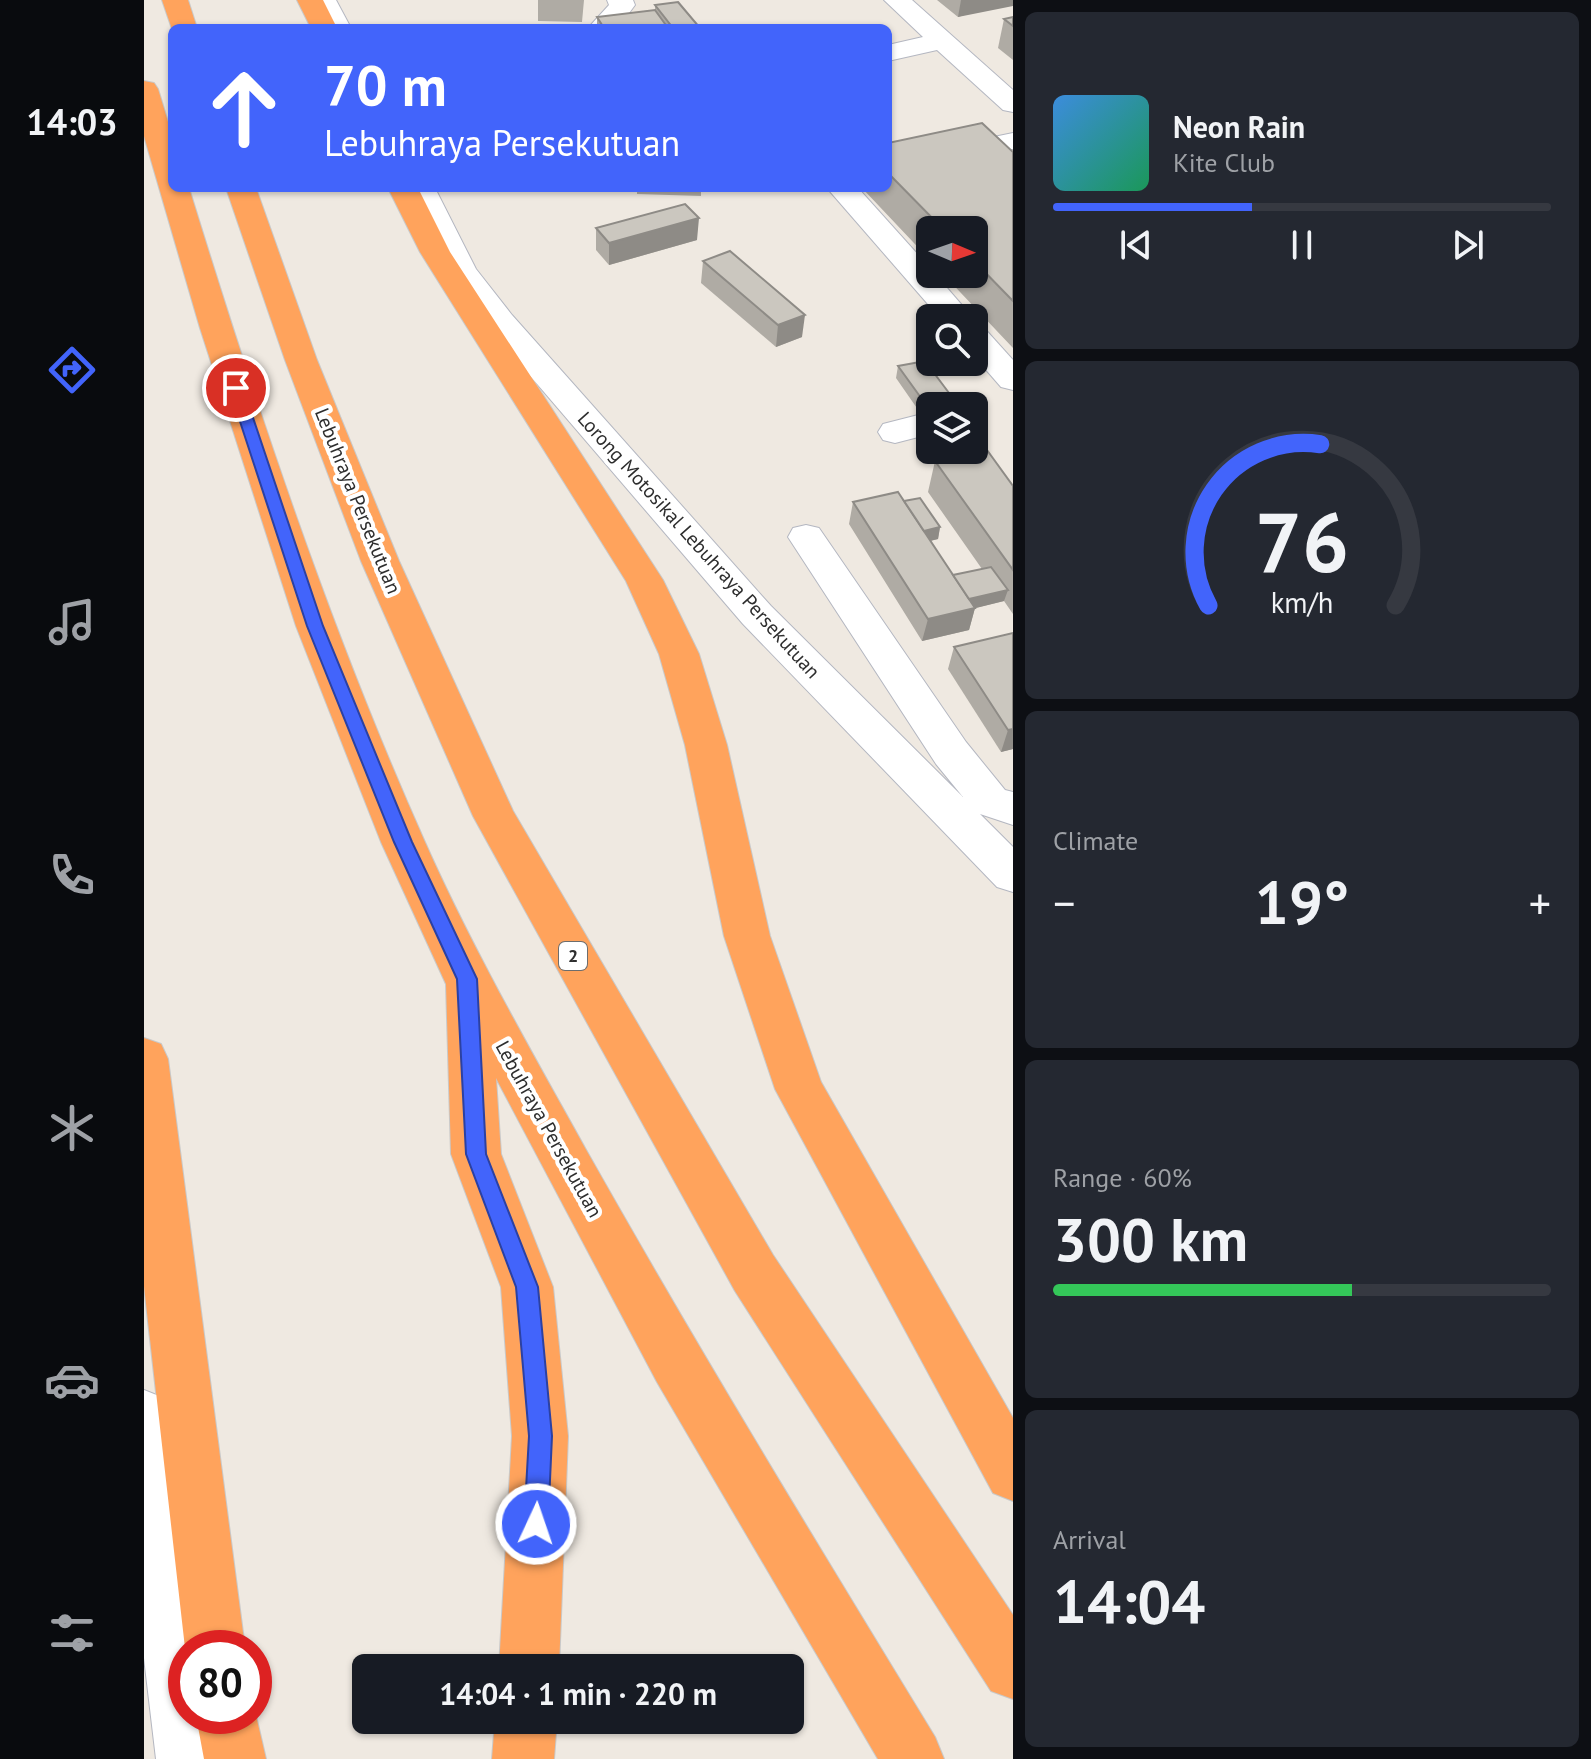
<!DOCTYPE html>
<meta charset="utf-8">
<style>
:root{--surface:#171b24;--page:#242831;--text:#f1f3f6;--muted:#9ea1a6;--line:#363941;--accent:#4264fb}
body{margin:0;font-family:"PT Sans",sans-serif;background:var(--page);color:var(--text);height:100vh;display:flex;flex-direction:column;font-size:30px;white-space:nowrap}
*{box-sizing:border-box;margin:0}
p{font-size:26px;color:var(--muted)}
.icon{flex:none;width:44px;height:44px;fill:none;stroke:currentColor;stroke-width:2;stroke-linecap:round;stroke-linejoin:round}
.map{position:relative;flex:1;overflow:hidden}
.panel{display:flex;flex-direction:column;gap:12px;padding:12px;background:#0d0f14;width:578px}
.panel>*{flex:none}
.hud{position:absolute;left:24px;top:24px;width:724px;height:168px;border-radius:12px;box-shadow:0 2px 6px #0004;background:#4264fb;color:#fff;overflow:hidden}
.needle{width:52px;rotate:92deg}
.buttons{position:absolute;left:772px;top:216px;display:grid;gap:16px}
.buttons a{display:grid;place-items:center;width:72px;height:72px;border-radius:12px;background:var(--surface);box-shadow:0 2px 6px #0004;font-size:40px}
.speed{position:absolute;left:24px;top:1630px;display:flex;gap:16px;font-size:40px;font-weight:700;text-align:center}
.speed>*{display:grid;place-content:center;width:104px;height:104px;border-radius:50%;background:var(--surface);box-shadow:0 2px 6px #0004;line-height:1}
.speed .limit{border:12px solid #d22;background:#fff;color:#111}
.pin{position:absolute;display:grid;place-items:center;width:68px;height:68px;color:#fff;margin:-34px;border:4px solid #fff;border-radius:50%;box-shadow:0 2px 8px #0007}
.me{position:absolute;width:88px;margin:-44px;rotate:3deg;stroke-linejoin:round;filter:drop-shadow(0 0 6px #0008)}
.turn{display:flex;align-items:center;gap:28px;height:168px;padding:0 24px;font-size:36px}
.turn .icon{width:104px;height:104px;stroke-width:2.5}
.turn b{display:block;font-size:56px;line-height:68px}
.big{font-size:60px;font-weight:800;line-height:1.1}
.panel .card{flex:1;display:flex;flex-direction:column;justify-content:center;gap:12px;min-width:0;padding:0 28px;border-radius:12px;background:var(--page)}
.panel .dial{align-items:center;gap:0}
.dial svg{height:208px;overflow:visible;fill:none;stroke:var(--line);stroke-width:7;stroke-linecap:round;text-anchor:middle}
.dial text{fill:var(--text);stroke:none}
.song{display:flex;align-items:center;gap:24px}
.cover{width:96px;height:96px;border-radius:12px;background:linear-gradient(135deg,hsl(210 70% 55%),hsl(150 70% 35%))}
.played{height:8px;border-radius:4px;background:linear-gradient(90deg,var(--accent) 40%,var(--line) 40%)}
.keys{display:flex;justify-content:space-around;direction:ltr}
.heat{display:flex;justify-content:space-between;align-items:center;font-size:44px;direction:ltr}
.charge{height:12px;border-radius:6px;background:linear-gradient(90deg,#34c759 60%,var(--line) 0)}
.trip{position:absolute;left:208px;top:1654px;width:452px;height:80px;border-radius:12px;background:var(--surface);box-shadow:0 2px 6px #0004;font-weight:800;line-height:80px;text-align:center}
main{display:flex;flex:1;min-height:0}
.tab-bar{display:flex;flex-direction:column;width:144px;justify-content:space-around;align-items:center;background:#090b0e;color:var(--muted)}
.tab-bar .icon{width:56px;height:56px}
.tab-bar .on{color:var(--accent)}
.tab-bar b{font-size:36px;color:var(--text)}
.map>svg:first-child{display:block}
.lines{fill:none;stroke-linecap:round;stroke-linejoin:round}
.minor-casing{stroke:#b4b7c1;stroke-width:2}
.highway-casing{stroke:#c9c9c9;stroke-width:2}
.minor{fill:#fff;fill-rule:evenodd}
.highway{fill:#ffa35c;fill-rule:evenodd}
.wall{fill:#afaba4}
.shaded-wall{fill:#8e8b86}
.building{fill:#cbc7bf;stroke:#8e8b86;stroke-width:2}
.route{fill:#4264fb;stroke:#2b41a3;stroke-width:2}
.labels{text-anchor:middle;stroke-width:8;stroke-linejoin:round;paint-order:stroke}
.shield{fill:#fff;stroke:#6d6d6d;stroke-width:2}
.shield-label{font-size:18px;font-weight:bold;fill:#2e2e2e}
.street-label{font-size:20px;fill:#2e2e2e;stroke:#fff}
</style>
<main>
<nav class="tab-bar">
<b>14:03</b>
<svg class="icon on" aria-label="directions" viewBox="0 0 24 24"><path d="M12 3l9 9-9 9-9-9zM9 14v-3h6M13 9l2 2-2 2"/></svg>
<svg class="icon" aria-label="music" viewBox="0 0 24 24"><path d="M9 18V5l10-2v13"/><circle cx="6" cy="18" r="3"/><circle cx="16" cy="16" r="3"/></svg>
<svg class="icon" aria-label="phone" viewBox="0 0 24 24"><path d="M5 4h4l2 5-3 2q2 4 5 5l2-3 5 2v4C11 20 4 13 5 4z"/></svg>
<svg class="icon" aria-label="climate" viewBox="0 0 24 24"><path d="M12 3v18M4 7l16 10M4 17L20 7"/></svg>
<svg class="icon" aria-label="car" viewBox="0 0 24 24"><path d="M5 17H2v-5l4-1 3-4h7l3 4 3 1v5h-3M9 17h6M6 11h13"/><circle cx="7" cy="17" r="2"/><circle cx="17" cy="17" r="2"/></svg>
<svg class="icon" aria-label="filters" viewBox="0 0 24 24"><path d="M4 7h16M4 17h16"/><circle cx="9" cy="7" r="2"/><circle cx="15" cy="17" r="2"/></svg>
</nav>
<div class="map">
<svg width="869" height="1759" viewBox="0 0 869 1759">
<rect width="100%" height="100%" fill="#efe9e1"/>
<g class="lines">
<g class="minor-casing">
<g id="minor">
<polygon points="166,0 192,0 207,28 181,28"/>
<polygon points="463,0 489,0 491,5 474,28 444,28 465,5"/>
<polygon points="740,0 768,0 869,90 869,112 859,110 793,50 744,61 744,45 779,37"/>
<polygon points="869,133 869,149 744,177 744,159"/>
<polygon points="261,188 291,188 332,269 368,315 627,606 819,797 792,764 644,537 649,528 662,525 675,528 822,742 861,790 869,792 869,825 836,814 869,847 869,892 853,887 599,624 346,329 302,271"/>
<polygon points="683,188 714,188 786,268 786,274 791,274 829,318 796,318"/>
<polygon points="830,326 841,329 869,360 869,390 857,387 830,356"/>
<polygon points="786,412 786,434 751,443 739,440 734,432 739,424"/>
<polygon points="830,441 869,490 869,528 856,524 804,450 830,450"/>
<polygon points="0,1390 20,1398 28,1418 59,1648 42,1648 42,1716 69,1716 74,1759 12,1759 0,1658"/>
</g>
</g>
<g class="highway-casing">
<g id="highway">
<polygon points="18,0 44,0 53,28 28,29"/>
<polygon points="153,0 179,0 193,28 167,28"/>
<path d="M 0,81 L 10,83 L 14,89 L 28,135 L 28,188 L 45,188 C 113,409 186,629 280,840 C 327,946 385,1047 441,1148 C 553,1347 672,1542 791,1737 L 800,1759 L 734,1759 L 513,1382 L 352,1078 L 357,1154 L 409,1287 L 424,1436 L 415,1668 L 355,1668 L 368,1436 L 357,1287 L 307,1154 L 302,984 L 237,842 L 152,626 L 56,328 L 0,136 Z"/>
<polygon points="82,188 112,188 173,360 255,561 369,811 629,1255 869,1615 869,1699 847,1691 591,1291 329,816 217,561 141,360"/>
<polygon points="244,188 274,188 306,252 519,580 555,654 583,745 626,936 677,1082 869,1418 869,1501 849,1493 631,1089 580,936 541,745 515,654 482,581 276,252"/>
<polygon points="0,1038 17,1044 24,1059 101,1648 42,1648 42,1651 41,1648 0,1286"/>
<polygon points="110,1707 122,1759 60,1759 52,1716 110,1716"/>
<polygon points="351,1720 413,1720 410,1759 348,1759"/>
</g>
</g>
<use href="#minor" class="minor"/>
<use href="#highway" class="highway"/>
</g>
<g class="wall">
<polygon points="394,0 440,0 438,22 394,21"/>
<polygon points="793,0 869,0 814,17"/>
<polygon points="511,5 556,28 453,28 453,17 511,10"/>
<polygon points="869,17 869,60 854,48 860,19"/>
<polygon points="744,143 869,152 869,348 799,274 830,274 830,230 786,230 786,260 718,188 744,188"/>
<polygon points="493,188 557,188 557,196 493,194"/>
<polygon points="452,228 553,240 465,265 452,250"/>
<polygon points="559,261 658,337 632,347 557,283"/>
<polygon points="754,366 808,397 806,406 786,406 786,412 777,414 752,378"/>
<polygon points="791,461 869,486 869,614 860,601 831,608 825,630 778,641 705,524 709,502 796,527 794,539 786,541 809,575 838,569 784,492"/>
<polygon points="869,633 869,749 857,752 804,669 810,647"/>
</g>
<g class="shaded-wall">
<polygon points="817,0 869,0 869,6 814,17"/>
<polygon points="555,218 553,240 465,265 465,243"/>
<polygon points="661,315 658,337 632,347 634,325"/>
<polygon points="808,397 806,406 786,406 786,412 777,414 780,402"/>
<polygon points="796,527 794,539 769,545 771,533"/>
<polygon points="864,590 860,601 820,611 831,608 825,630 778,641 784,619 817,601"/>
<polygon points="869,729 869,749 857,752 864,730"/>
</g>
<g class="building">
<polygon points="534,2 556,28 529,28 511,5"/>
<polygon points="511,10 524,28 460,28 453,17"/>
<polygon points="869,17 869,26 860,19"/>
<polygon points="838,123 869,152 869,301 830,261 830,230 800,230 744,173 744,143"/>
<polygon points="541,204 555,218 465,243 452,228"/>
<polygon points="586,251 661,315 634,325 559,261"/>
<polygon points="781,361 808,397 780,402 754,366"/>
<polygon points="843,450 869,486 869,570 791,461"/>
<polygon points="754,492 831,608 784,619 709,502"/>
<polygon points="776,498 796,527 780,531 760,501"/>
<polygon points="847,567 864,590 825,599 809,575"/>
<polygon points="869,633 869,729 864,730 810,647"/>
</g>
<polygon class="route" points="92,384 99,388 179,626 268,842 333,979 342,1154 394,1287 408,1436 404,1524 401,1532 392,1536 384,1532 380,1524 385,1436 372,1287 322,1154 313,979 250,842 163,626 85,388"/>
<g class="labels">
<rect class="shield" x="415" y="942" width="28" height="28" rx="6"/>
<g class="shield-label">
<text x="429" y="962">2</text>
</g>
<g class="street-label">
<text transform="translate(214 501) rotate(68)" y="7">Lebuhraya Persekutuan</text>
<text transform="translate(555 545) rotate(48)" y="7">Lorong Motosikal Lebuhraya Persekutuan</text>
<text transform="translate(405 1129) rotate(61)" y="7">Lebuhraya Persekutuan</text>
</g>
</g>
</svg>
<div class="buttons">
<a><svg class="needle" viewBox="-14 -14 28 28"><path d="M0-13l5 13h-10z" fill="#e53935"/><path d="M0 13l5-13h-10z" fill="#9ea1a6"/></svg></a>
<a><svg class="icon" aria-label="search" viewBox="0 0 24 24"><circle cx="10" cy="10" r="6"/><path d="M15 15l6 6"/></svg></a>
<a><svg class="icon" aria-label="layers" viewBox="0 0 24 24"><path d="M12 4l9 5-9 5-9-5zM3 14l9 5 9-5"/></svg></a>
</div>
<div class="speed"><div class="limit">80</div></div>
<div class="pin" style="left:92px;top:388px;background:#d93025"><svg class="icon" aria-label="arrive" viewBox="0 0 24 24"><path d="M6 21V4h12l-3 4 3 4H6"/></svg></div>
<svg class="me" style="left:392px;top:1524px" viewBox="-20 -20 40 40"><circle r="17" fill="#4264fb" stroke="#fff" stroke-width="3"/><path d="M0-11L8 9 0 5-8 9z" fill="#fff"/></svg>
<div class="trip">14:04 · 1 min · 220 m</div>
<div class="hud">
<div class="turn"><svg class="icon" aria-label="ahead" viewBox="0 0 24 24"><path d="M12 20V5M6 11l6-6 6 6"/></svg><div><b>70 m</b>Lebuhraya Persekutuan</div></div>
</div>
</div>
<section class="panel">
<div class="card">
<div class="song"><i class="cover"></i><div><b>Neon Rain</b><p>Kite Club</p></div></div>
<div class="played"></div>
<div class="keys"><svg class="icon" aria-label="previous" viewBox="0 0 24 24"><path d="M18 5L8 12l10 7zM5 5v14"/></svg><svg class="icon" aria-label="pause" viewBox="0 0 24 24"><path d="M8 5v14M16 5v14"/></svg><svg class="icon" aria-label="next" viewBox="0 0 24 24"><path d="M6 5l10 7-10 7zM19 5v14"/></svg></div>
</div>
<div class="card dial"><svg viewBox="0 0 100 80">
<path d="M14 69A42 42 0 1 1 86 69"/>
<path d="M14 69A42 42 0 0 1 57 7" stroke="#4264fb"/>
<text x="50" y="56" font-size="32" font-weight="700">76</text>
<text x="50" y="72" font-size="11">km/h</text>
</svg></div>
<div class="card"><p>Climate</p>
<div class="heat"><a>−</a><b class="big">19°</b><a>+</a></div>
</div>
<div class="card"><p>Range · 60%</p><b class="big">300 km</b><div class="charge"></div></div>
<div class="card"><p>Arrival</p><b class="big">14:04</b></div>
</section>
</main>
